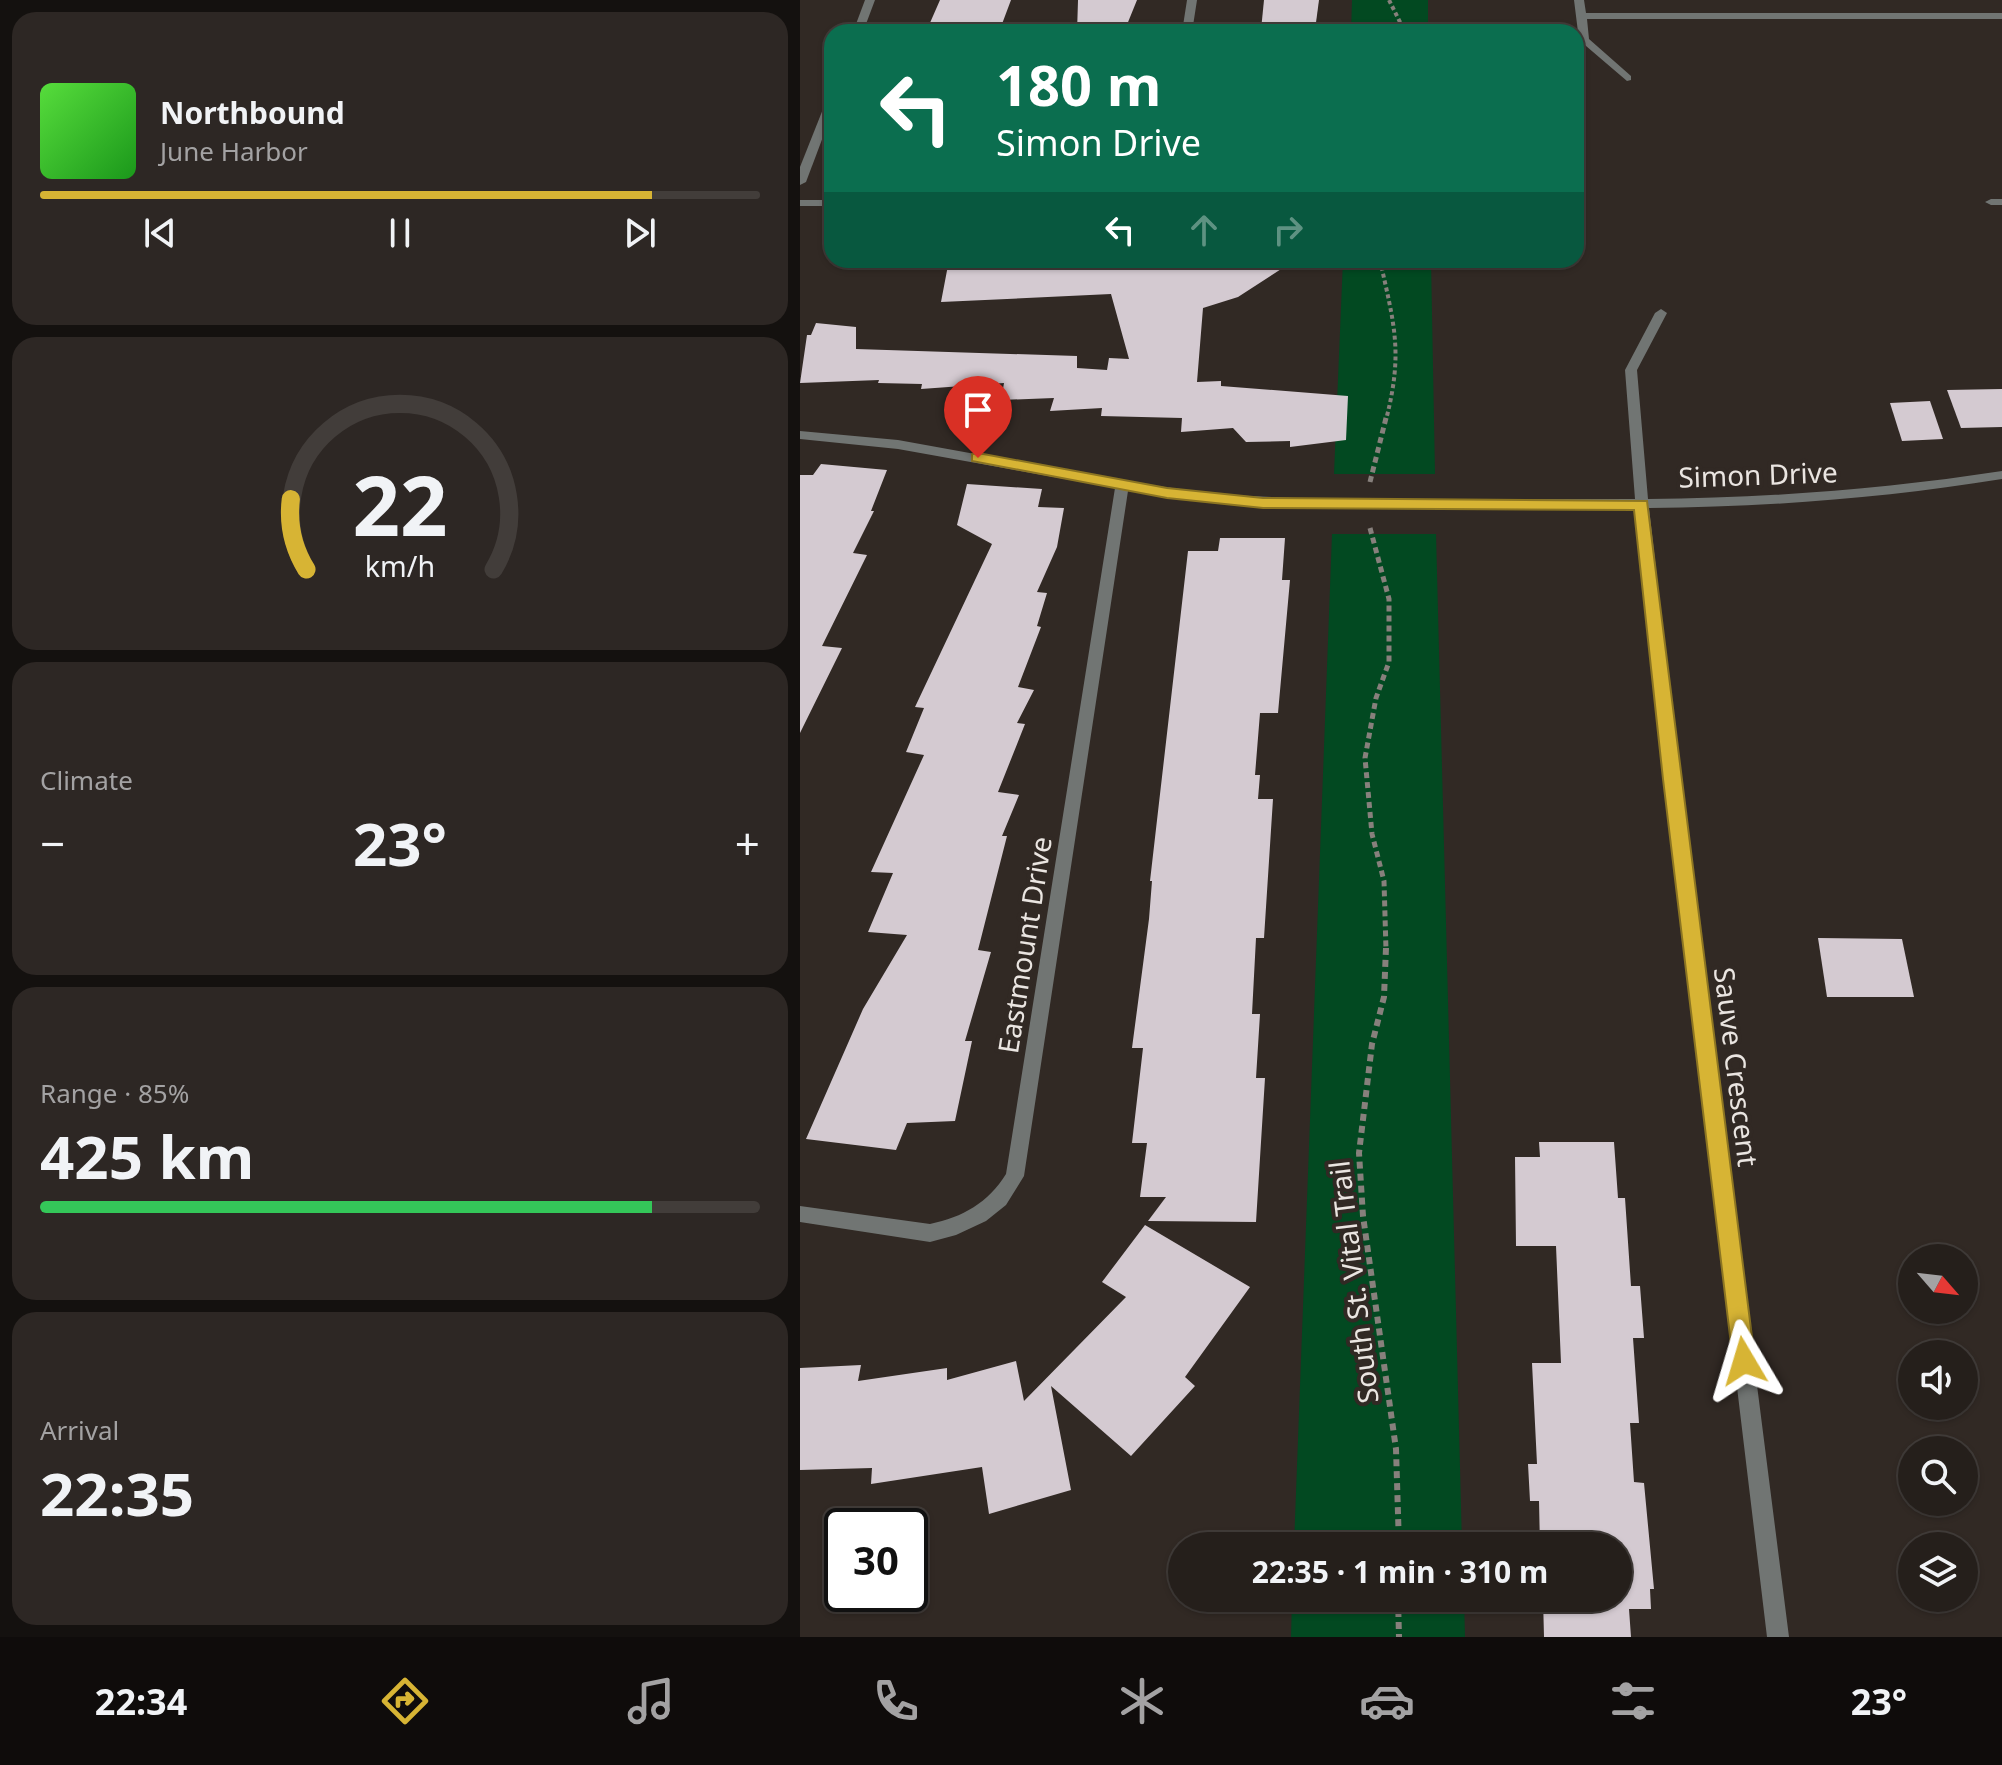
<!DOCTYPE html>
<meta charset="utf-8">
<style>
:root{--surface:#251f1b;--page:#2d2724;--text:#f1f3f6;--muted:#a3a2a3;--line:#423d3a;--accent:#d7b434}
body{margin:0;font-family:"Noto Sans",sans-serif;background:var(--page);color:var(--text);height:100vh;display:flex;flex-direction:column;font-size:30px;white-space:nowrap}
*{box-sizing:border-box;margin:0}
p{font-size:26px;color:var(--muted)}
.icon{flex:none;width:44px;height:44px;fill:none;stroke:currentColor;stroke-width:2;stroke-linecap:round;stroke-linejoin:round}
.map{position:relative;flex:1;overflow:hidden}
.details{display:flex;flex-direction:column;gap:12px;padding:12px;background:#14110f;width:800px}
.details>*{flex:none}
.top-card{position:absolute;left:24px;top:24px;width:760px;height:244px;border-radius:24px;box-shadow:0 2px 6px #0004,0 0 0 2px var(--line);background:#0b6e4f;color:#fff;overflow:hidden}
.needle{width:52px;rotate:118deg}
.fabs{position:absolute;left:1098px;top:1244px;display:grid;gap:16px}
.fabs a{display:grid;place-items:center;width:80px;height:80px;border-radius:50%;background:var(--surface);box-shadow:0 2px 6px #0004,0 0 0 2px var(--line);font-size:40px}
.speed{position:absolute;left:24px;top:1508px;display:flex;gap:16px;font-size:40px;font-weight:700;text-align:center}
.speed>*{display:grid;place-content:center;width:104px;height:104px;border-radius:50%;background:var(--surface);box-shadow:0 2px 6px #0004,0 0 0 2px var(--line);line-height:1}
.speed .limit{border:4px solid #111;border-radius:12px;background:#fff;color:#111}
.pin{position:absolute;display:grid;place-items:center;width:68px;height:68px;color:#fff;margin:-82px -34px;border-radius:50% 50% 50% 0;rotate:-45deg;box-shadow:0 0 8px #0007}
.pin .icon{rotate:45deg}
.me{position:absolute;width:88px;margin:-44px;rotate:353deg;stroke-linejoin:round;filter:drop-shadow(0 0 6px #0008)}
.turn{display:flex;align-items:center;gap:28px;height:168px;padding:0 40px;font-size:36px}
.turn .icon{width:104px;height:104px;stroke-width:2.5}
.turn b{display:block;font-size:56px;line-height:68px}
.lanes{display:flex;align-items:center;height:76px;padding:0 40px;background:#0003;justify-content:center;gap:40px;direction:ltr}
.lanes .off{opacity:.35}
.big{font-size:60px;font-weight:700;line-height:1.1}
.details .card{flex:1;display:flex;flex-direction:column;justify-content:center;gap:12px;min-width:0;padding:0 28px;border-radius:24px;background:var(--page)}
.details .dial{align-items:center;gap:0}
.dial svg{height:208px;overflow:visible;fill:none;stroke:var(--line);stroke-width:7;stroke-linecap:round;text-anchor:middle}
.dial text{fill:var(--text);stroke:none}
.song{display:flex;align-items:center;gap:24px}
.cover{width:96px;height:96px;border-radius:12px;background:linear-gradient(135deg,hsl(110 70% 55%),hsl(120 70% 35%))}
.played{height:8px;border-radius:4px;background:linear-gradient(90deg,var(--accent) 85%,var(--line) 85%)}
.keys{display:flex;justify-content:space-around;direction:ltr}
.heat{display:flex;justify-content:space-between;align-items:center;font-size:44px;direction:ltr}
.charge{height:12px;border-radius:6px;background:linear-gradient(90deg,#34c759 85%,var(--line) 0)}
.trip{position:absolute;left:368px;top:1532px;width:464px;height:80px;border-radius:40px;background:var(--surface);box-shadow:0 2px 6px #0004,0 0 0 2px var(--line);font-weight:700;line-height:80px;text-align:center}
.dock{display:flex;height:128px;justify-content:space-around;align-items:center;background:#0f0c0b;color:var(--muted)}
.dock .icon{width:56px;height:56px}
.dock .current{color:var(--accent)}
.dock b{font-size:36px;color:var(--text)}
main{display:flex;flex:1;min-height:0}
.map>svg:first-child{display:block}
.green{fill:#024921}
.building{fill:#d4cad1}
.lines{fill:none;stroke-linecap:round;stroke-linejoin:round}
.path-far2{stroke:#87807c;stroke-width:4;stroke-dasharray:4 3;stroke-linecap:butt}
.path-far1{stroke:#87807c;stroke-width:5;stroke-dasharray:6 4;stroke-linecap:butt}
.path{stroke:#87807c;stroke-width:6;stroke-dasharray:7 5;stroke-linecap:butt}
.street{fill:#717573;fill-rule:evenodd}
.route{fill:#d7b434;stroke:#8c7522;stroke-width:2}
.labels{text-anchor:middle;stroke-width:8;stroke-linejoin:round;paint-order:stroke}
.street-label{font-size:28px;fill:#eae5e1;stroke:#312924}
</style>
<main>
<section class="details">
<div class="card">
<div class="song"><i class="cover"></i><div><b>Northbound</b><p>June Harbor</p></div></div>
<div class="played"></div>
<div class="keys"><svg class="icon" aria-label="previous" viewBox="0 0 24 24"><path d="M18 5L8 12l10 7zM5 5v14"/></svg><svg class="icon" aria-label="pause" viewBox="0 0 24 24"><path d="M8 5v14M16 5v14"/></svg><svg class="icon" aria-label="next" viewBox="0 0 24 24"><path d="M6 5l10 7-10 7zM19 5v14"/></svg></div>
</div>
<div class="card dial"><svg viewBox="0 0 100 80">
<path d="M14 69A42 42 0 1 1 86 69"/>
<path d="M14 69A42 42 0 0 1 8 42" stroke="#d7b434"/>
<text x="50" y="56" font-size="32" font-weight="700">22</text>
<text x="50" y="72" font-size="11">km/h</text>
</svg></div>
<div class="card"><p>Climate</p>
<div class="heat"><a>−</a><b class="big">23°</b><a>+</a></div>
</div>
<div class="card"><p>Range · 85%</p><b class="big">425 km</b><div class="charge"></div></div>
<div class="card"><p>Arrival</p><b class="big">22:35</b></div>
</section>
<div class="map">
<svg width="1202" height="1637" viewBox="0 0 1202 1637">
<rect width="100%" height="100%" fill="#312924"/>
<g class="green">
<polygon points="552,0 628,0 628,32 551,32"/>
<polygon points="543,260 631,260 635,474 534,474"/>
<polygon points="532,534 636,534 662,1546 494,1546"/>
<polygon points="492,1598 664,1598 665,1637 491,1637"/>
</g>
<g class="building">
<polygon points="140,0 211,0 199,32 126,32"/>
<polygon points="278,0 337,0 324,32 277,32"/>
<polygon points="464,0 519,0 515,30 461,30"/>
<polygon points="149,260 495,260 438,297 403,308 397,382 421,381 421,386 548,396 546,440 490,447 490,441 446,442 433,428 381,432 382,418 301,416 302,408 250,411 254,398 201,400 204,383 121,389 122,384 78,383 79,380 0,383 7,335 11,335 16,323 56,327 56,349 277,356 277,368 307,370 309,358 329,359 311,294 141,302"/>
<polygon points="1202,389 1202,427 1161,428 1147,390"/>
<polygon points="1130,401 1143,439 1102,441 1090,403"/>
<polygon points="21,464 87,470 71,511 74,511 53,553 67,555 22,646 42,648 0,733 0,475 13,475"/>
<polygon points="167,484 242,489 238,507 264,508 257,547 237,592 247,593 237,626 241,627 218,687 234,690 217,723 225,724 198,792 219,795 202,836 207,836 178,950 191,952 165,1041 172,1041 155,1121 107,1123 96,1150 6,1139 63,1009 107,935 68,932 93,873 71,872 124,755 106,752 124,708 115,707 192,544 157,525"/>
<polygon points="420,538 485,538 482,580 490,580 478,713 460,713 455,775 460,775 458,799 473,799 464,938 456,938 452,1014 460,1014 456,1078 465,1078 456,1222 348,1221 366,1197 340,1197 347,1143 332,1143 343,1048 332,1048 349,919 352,881 350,881 388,551 418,551"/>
<polygon points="1018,938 1102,939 1114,997 1027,997"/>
<polygon points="739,1142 814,1142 818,1198 825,1198 831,1286 840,1286 844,1338 833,1338 839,1423 830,1423 834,1482 844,1483 854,1589 850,1589 851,1609 829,1609 831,1637 744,1637 743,1598 818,1598 818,1546 740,1546 739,1501 730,1501 728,1464 737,1464 732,1363 761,1363 756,1246 716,1246 715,1157 740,1157"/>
<polygon points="345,1225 450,1287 385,1377 395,1386 331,1456 251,1386 271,1490 189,1514 182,1467 71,1484 72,1468 0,1470 0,1368 61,1365 58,1381 147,1368 147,1380 216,1361 224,1401 326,1297 302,1282"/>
</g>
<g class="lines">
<g class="path-far2">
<polyline points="589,0 605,32"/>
<path d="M 580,260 C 594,324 603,351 587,416"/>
</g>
<g class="path-far1">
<polyline points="570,482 587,414"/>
<polyline points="570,528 589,599 589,662 576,698 565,758 572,834 584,881 586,950"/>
</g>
<g class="path">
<polyline points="586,948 584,997 572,1044 559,1153 563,1216 596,1449 599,1546"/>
<polyline points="598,1598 599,1637"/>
</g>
<g class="street">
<polygon points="65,0 75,0 63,32 53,32"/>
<polygon points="387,0 397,0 392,32 382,32"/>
<polygon points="774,0 784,0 786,13 1202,13 1202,19 787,19 789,39 831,76 831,80 827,81 779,40"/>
<polygon points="32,96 32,113 6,182 0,185 0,167 27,99"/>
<polygon points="1202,199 1202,205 1191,205 1185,202 1191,199"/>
<rect x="0" y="200" width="32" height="6"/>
<path d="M 861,309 L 867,313 L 837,370 L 848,499 C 967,498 1085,489 1202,471 L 1202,479 C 1085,498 968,507 849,508 L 880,779 L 989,1637 L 967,1637 L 864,779 L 836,508 L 501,508 L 427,504 L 328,491 L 224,1176 L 206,1205 L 186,1221 L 156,1235 L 130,1242 L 0,1222 L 0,1206 L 130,1224 C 163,1217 188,1203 206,1174 L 315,488 L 98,449 L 0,439 L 0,431 L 98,440 L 341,484 L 427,495 L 538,500 L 835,499 L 825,370 L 855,313 Z"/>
</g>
</g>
<polygon class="route" points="178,453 367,488 463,498 847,501 955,1361 952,1369 944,1372 936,1369 933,1361 863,779 834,510 463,508 367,498 172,461 172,454"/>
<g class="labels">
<g class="street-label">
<text transform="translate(958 475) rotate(-2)" y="10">Simon Drive</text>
<text transform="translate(225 945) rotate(-81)" y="10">Eastmount Drive</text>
<text transform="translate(936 1067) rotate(83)" y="10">Sauve Crescent</text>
<text transform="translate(554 1282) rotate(-97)" y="10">South St. Vital Trail</text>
</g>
</g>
</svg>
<div class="fabs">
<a><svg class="needle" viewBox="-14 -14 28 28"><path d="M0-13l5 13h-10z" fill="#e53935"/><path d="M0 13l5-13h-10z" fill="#a3a2a3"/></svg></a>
<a><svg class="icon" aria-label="sound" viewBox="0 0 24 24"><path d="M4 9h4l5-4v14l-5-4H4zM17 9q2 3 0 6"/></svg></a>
<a><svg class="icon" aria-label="search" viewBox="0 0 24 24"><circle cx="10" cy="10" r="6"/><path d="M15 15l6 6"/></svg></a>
<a><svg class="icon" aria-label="layers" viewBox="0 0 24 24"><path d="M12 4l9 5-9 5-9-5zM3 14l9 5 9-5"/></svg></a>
</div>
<div class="speed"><div class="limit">30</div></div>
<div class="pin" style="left:178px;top:458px;background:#d93025"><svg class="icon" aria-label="arrive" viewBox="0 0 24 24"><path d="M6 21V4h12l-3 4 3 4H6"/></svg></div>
<svg class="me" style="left:944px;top:1361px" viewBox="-20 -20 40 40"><path d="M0-17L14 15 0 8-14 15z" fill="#d7b434" stroke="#fff" stroke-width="4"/></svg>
<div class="trip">22:35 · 1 min · 310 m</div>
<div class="top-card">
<div class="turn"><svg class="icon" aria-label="left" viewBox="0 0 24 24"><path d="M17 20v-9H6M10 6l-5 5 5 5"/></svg><div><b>180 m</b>Simon Drive</div></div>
<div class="lanes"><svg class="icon" aria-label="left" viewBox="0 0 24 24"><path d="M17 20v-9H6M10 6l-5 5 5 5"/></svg><svg class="icon off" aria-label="ahead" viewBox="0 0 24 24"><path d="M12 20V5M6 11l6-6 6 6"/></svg><svg class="icon off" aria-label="right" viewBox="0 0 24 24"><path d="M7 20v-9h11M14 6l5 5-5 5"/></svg></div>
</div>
</div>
</main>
<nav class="dock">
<b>22:34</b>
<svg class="icon current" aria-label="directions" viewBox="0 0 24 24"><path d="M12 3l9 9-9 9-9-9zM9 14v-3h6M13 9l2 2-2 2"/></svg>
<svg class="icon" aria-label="music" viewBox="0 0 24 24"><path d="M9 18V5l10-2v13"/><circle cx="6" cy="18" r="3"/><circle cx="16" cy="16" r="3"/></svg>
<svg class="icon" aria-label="phone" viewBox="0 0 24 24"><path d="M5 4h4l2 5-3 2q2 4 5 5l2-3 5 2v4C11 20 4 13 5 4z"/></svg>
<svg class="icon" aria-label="climate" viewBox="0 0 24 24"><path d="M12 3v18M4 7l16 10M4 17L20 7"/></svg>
<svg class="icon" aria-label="car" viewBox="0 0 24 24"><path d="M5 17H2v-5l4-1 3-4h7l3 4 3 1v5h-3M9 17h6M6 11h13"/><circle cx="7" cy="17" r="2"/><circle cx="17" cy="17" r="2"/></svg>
<svg class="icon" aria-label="filters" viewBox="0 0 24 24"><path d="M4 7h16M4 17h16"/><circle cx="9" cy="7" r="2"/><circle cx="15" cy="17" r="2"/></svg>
<b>23°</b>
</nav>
